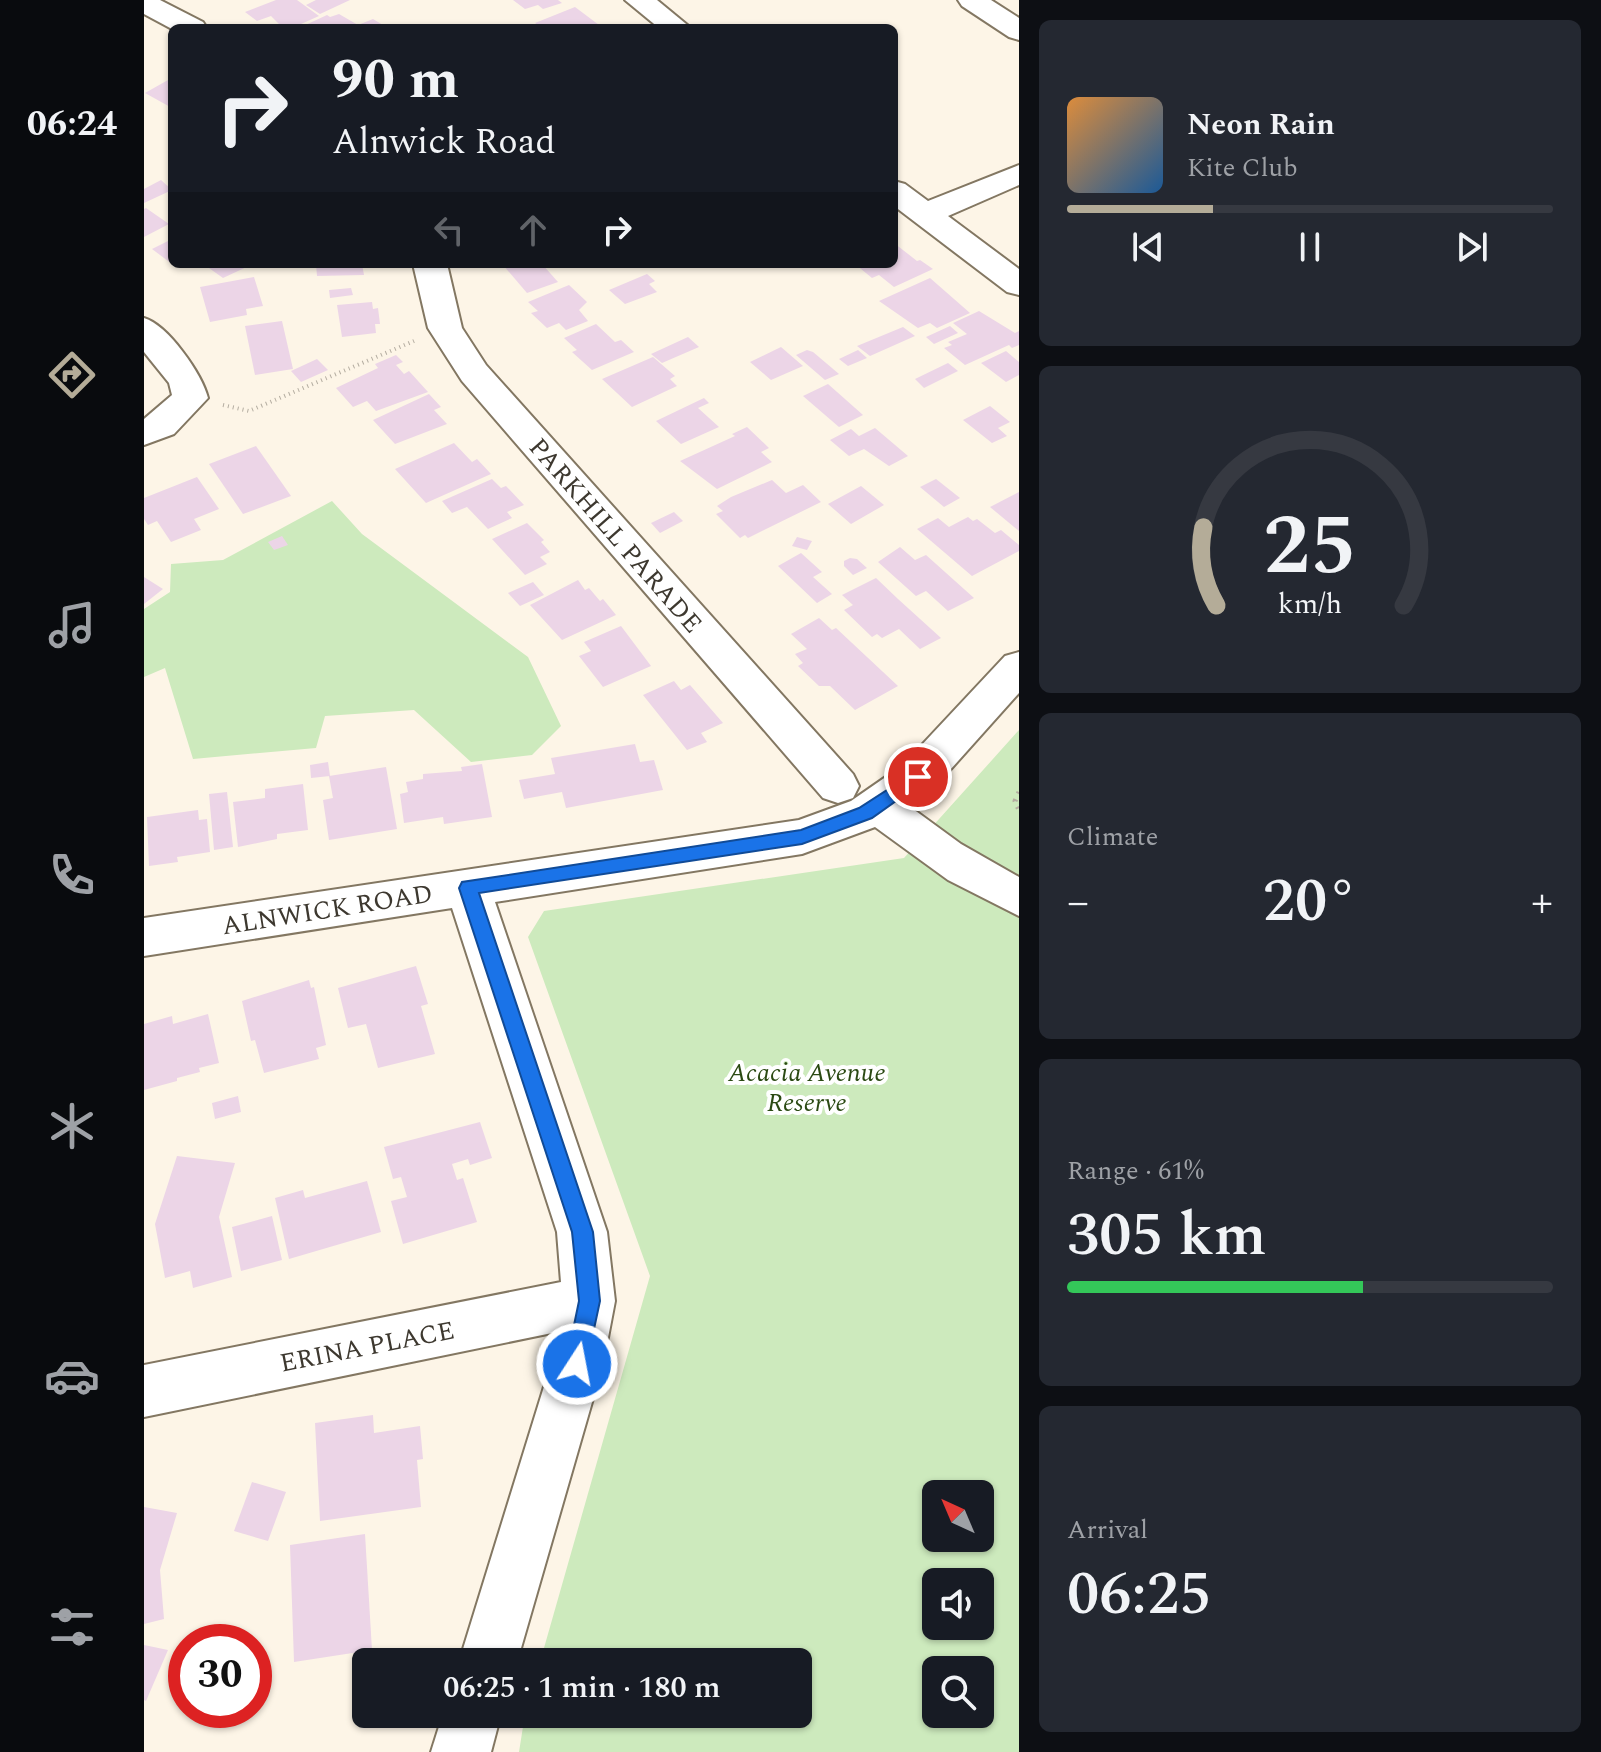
<!DOCTYPE html>
<meta charset="utf-8">
<style>
:root{--surface:#171b24;--page:#242831;--text:#f1f3f6;--muted:#9ea1a6;--line:#363941;--accent:#b4ac98}
body{margin:0;font-family:Spectral,serif;background:var(--page);color:var(--text);height:100vh;display:flex;flex-direction:column;font-size:30px;white-space:nowrap}
*{box-sizing:border-box;margin:0}
p{font-size:26px;color:var(--muted)}
.icon{flex:none;width:44px;height:44px;fill:none;stroke:currentColor;stroke-width:2;stroke-linecap:round;stroke-linejoin:round}
.map{position:relative;flex:1;overflow:hidden}
.panel{display:flex;flex-direction:column;gap:20px;padding:20px;background:#0d0f14;width:582px}
.panel>*{flex:none}
.banner{position:absolute;left:24px;top:24px;width:730px;height:244px;border-radius:12px;box-shadow:0 2px 6px #0004;background:#171b24;color:var(--text);overflow:hidden}
.needle{width:52px;rotate:316deg}
.fabs{position:absolute;left:778px;top:1480px;display:grid;gap:16px}
.fabs a{display:grid;place-items:center;width:72px;height:72px;border-radius:12px;background:var(--surface);box-shadow:0 2px 6px #0004;font-size:40px}
.speed{position:absolute;left:24px;top:1624px;display:flex;gap:16px;font-size:40px;font-weight:700;text-align:center}
.speed>*{display:grid;place-content:center;width:104px;height:104px;border-radius:50%;background:var(--surface);box-shadow:0 2px 6px #0004;line-height:1}
.speed .limit{border:12px solid #d22;background:#fff;color:#111}
.pin{position:absolute;display:grid;place-items:center;width:68px;height:68px;color:#fff;margin:-34px;border:4px solid #fff;border-radius:50%;box-shadow:0 2px 8px #0007}
.me{position:absolute;width:88px;margin:-44px;rotate:11deg;stroke-linejoin:round;filter:drop-shadow(0 0 6px #0008)}
.turn{display:flex;align-items:center;gap:28px;height:168px;padding:0 32px;font-size:36px}
.turn .icon{width:104px;height:104px;stroke-width:2.5}
.turn b{display:block;font-size:56px;line-height:68px}
.lanes{display:flex;align-items:center;height:76px;padding:0 32px;background:#0003;justify-content:center;gap:40px;direction:ltr}
.lanes .off{opacity:.35}
.big{font-size:60px;font-weight:600;line-height:1.1}
.panel .card{flex:1;display:flex;flex-direction:column;justify-content:center;gap:12px;min-width:0;padding:0 28px;border-radius:12px;background:var(--page)}
.panel .dial{align-items:center;gap:0}
.dial svg{height:208px;overflow:visible;fill:none;stroke:var(--line);stroke-width:7;stroke-linecap:round;text-anchor:middle}
.dial text{fill:var(--text);stroke:none}
.song{display:flex;align-items:center;gap:24px}
.cover{width:96px;height:96px;border-radius:12px;background:linear-gradient(135deg,hsl(30 70% 55%),hsl(210 70% 35%))}
.played{height:8px;border-radius:4px;background:linear-gradient(90deg,var(--accent) 30%,var(--line) 30%)}
.keys{display:flex;justify-content:space-around;direction:ltr}
.heat{display:flex;justify-content:space-between;align-items:center;font-size:44px;direction:ltr}
.charge{height:12px;border-radius:6px;background:linear-gradient(90deg,#34c759 61%,var(--line) 0)}
.trip{position:absolute;left:208px;top:1648px;width:460px;height:80px;border-radius:12px;background:var(--surface);box-shadow:0 2px 6px #0004;font-weight:600;line-height:80px;text-align:center}
main{display:flex;flex:1;min-height:0}
.dock{display:flex;flex-direction:column;width:144px;justify-content:space-around;align-items:center;background:#090b0e;color:var(--muted)}
.dock .icon{width:56px;height:56px}
.dock .active{color:var(--accent)}
.dock b{font-size:36px;color:var(--text)}
.map>svg:first-child{display:block}
.green{fill:#cdeabd;fill-rule:evenodd}
.building{fill:#ecd5e7}
.lines{fill:none;stroke-linecap:round;stroke-linejoin:round}
.minor-casing{stroke:#837762;stroke-width:4}
.path-far1{stroke:#b4ada1;stroke-width:4;stroke-dasharray:1 4;stroke-linecap:butt}
.path{stroke:#b4ada1;stroke-width:5;stroke-dasharray:2 6;stroke-linecap:butt}
.minor{fill:#fff;fill-rule:evenodd}
.route{fill:#1a73e8;stroke:#114b97;stroke-width:2}
.labels{text-anchor:middle;stroke-width:8;stroke-linejoin:round;paint-order:stroke}
.street-label{font-size:26px;fill:#3d382f;stroke:#fff}
.park-label{font-size:26px;font-style:italic;fill:#2b4a13;stroke:#fff}
</style>
<main>
<nav class="dock">
<b>06:24</b>
<svg class="icon active" aria-label="directions" viewBox="0 0 24 24"><path d="M12 3l9 9-9 9-9-9zM9 14v-3h6M13 9l2 2-2 2"/></svg>
<svg class="icon" aria-label="music" viewBox="0 0 24 24"><path d="M9 18V5l10-2v13"/><circle cx="6" cy="18" r="3"/><circle cx="16" cy="16" r="3"/></svg>
<svg class="icon" aria-label="phone" viewBox="0 0 24 24"><path d="M5 4h4l2 5-3 2q2 4 5 5l2-3 5 2v4C11 20 4 13 5 4z"/></svg>
<svg class="icon" aria-label="climate" viewBox="0 0 24 24"><path d="M12 3v18M4 7l16 10M4 17L20 7"/></svg>
<svg class="icon" aria-label="car" viewBox="0 0 24 24"><path d="M5 17H2v-5l4-1 3-4h7l3 4 3 1v5h-3M9 17h6M6 11h13"/><circle cx="7" cy="17" r="2"/><circle cx="17" cy="17" r="2"/></svg>
<svg class="icon" aria-label="filters" viewBox="0 0 24 24"><path d="M4 7h16M4 17h16"/><circle cx="9" cy="7" r="2"/><circle cx="15" cy="17" r="2"/></svg>
</nav>
<div class="map">
<svg width="875" height="1752" viewBox="0 0 875 1752">
<rect width="100%" height="100%" fill="#fdf5e7"/>
<g class="green">
<polygon points="188,501 218,534 384,657 417,726 388,755 327,762 270,710 181,716 172,748 49,759 21,668 0,677 0,609 26,592 27,564 79,560"/>
<path d="M 875,730 L 875,1752 L 375,1752 L 381,1714 L 654,1714 L 654,1662 L 396,1662 L 506,1276 L 384,937 L 400,911 L 760,858 ZM 792,1494 L 836,1494 L 836,1538 L 792,1538 ZM 792,1582 L 836,1582 L 836,1626 L 792,1626 ZM 792,1670 L 836,1670 L 836,1714 L 792,1714 Z"/>
</g>
<g class="building">
<polygon points="132,0 153,0 175,16 148,28 139,28 127,16 113,21 101,12"/>
<polygon points="172,0 206,0 176,14 162,5"/>
<polygon points="369,0 414,0 418,3 399,9 394,5 381,9"/>
<polygon points="431,7 455,25 398,28 391,23"/>
<polygon points="195,14 214,25 229,19 239,25 232,28 155,28 183,15 186,17"/>
<polygon points="24,80 28,82 28,108 1,93"/>
<polygon points="17,180 28,190 0,203 0,189"/>
<polygon points="2,208 25,224 0,237 0,209"/>
<polygon points="28,239 28,264 8,249"/>
<polygon points="750,243 773,261 776,260 789,269 750,287 735,275 728,278 711,264 750,264"/>
<polygon points="72,264 109,264 79,278 65,268"/>
<polygon points="172,264 218,264 220,275 173,276"/>
<polygon points="363,264 398,264 414,282 383,293 359,265"/>
<polygon points="503,274 511,281 505,284 513,292 481,304 465,290"/>
<polygon points="110,277 119,306 102,309 103,315 66,322 56,287"/>
<polygon points="786,278 826,313 793,328 786,323 774,328 735,301"/>
<polygon points="425,285 443,302 435,310 444,321 422,330 415,323 403,328 387,313 394,311 384,302"/>
<polygon points="207,288 209,295 186,298 185,290"/>
<polygon points="228,302 229,309 234,308 236,324 231,324 232,333 198,337 193,305"/>
<polygon points="835,311 871,333 875,331 875,345 868,348 865,345 821,365 800,348 808,345 804,342 823,334 809,323"/>
<polygon points="138,321 149,369 111,375 101,326"/>
<polygon points="452,324 471,342 477,340 490,352 448,370 428,352 433,350 420,338"/>
<polygon points="806,326 814,333 790,344 782,337"/>
<polygon points="759,327 771,336 726,356 713,346"/>
<polygon points="544,337 555,347 518,363 507,354"/>
<polygon points="637,347 659,366 627,380 606,362"/>
<polygon points="663,350 669,352 695,374 681,380 652,355"/>
<polygon points="714,350 723,358 704,366 695,359"/>
<polygon points="862,351 875,362 875,375 862,382 837,363"/>
<polygon points="252,355 259,362 252,365 260,374 265,371 284,392 232,411 223,401 209,407 192,388 234,368 231,364"/>
<polygon points="509,357 531,376 526,379 533,386 488,407 458,379"/>
<polygon points="173,359 184,370 157,382 147,371"/>
<polygon points="804,363 814,371 780,388 771,379"/>
<polygon points="684,384 719,415 695,427 659,396"/>
<polygon points="285,394 297,407 290,410 303,424 251,444 229,420"/>
<polygon points="560,398 565,403 554,408 575,427 537,444 512,421"/>
<polygon points="846,406 866,422 854,428 863,436 848,443 819,420"/>
<polygon points="603,427 625,448 617,452 628,462 573,489 536,461 591,436 588,434"/>
<polygon points="731,428 764,456 745,466 720,449 705,456 686,440 707,429 715,436"/>
<polygon points="310,443 328,462 333,459 347,474 282,503 251,469"/>
<polygon points="112,446 147,496 99,514 65,464"/>
<polygon points="53,477 75,509 50,519 57,530 27,542 13,521 4,525 0,519 0,498"/>
<polygon points="348,479 357,488 362,486 380,505 363,512 368,518 344,529 323,507 308,513 298,501"/>
<polygon points="792,479 816,498 800,507 776,487"/>
<polygon points="628,480 642,493 659,485 677,502 604,538 601,535 596,538 572,514 579,511 573,506 587,497"/>
<polygon points="717,486 740,505 707,524 684,504"/>
<polygon points="875,492 875,531 846,507"/>
<polygon points="530,512 539,521 516,533 507,523"/>
<polygon points="824,517 829,521 833,519 851,533 857,530 875,545 875,551 828,576 773,529 794,518 805,527"/>
<polygon points="383,523 400,540 397,542 406,552 396,557 403,564 381,575 348,539"/>
<polygon points="138,536 144,545 130,550 124,542"/>
<polygon points="653,537 668,541 663,550 648,546"/>
<polygon points="756,547 771,560 782,555 830,598 804,611 782,591 772,596 734,562"/>
<polygon points="657,553 678,572 669,577 688,594 673,603 634,566"/>
<polygon points="706,558 713,559 723,568 709,575 700,566 700,561"/>
<polygon points="0,577 19,589 0,604"/>
<polygon points="732,578 754,599 797,638 776,649 755,629 738,638 733,634 728,637 700,610 709,605 698,595"/>
<polygon points="434,580 441,590 445,588 456,601 459,599 472,615 418,640 386,605"/>
<polygon points="389,582 400,595 376,606 364,593"/>
<polygon points="675,618 688,630 692,628 754,686 711,710 686,686 675,686 654,666 659,663 651,654 663,649 647,634"/>
<polygon points="477,626 507,666 459,687 435,656 447,651 440,642"/>
<polygon points="530,681 537,690 546,685 579,723 557,733 563,742 543,750 499,695"/>
<polygon points="491,744 496,762 510,760 519,790 422,808 418,792 380,799 375,780 411,774 407,758"/>
<polygon points="184,762 186,776 167,778 166,765"/>
<polygon points="338,764 348,817 300,824 299,817 260,823 256,794 264,792 262,782 279,779 279,774 318,771 317,767"/>
<polygon points="242,767 253,829 185,840 179,800 189,798 185,776"/>
<polygon points="159,784 164,830 133,834 133,839 94,847 89,802 121,798 121,789"/>
<polygon points="83,792 89,847 70,850 65,794"/>
<polygon points="54,810 55,820 63,819 66,852 33,857 34,862 5,866 3,817"/>
<polygon points="272,966 284,1004 277,1006 291,1054 234,1068 222,1024 204,1028 194,988"/>
<polygon points="165,980 167,988 170,987 182,1045 172,1048 175,1059 120,1073 111,1040 107,1041 98,1001"/>
<polygon points="64,1014 75,1063 55,1068 56,1072 33,1078 33,1081 0,1090 0,1024 28,1016 29,1024"/>
<polygon points="94,1096 97,1112 71,1119 68,1103"/>
<polygon points="336,1122 348,1158 326,1165 324,1159 308,1164 313,1180 319,1178 333,1222 259,1244 247,1201 263,1197 257,1177 249,1179 240,1147"/>
<polygon points="33,1156 91,1163 75,1217 88,1277 49,1288 46,1271 21,1278 11,1224"/>
<polygon points="223,1181 237,1232 145,1259 131,1198 159,1190 161,1198"/>
<polygon points="128,1216 138,1260 97,1271 88,1227"/>
<polygon points="229,1415 230,1433 276,1426 279,1459 273,1460 277,1507 176,1521 171,1423"/>
<polygon points="108,1482 142,1492 124,1541 90,1531"/>
<polygon points="0,1507 33,1513 16,1570 20,1619 0,1624"/>
<polygon points="221,1534 228,1650 150,1662 146,1545"/>
<polygon points="0,1645 24,1650 2,1701 0,1700"/>
</g>
<g class="lines">
<g class="minor-casing">
<g id="minor">
<polygon points="0,0 16,0 59,22 63,28 28,29 0,14"/>
<polygon points="481,0 513,0 547,28 515,28"/>
<polygon points="814,0 847,0 875,18 875,40 865,37 818,6"/>
<polygon points="875,165 875,185 804,216 875,269 875,295 863,292 750,206 750,181 761,184 784,201"/>
<polygon points="269,264 303,264 318,328 342,365 709,774 715,786 709,798 694,803 679,798 318,381 284,328"/>
<path d="M 0,318 C 24,325 58,374 64,398 L 30,434 L 0,445 L 0,419 L 28,395 L 25,383 L 0,352 Z"/>
<polygon points="875,652 875,693 789,789 765,806 817,844 875,877 875,916 804,880 731,827 658,854 351,902 463,1232 471,1301 459,1364 373,1662 315,1662 407,1364 413,1332 0,1417 0,1365 417,1282 413,1232 308,908 0,956 0,918 655,820 707,801 759,765 861,656"/>
<polygon points="299,1714 357,1714 347,1752 287,1752"/>
</g>
</g>
<polyline class="path-far1" points="79,405 105,411 270,341"/>
<polyline class="path" points="875,792 871,801 875,810"/>
<use href="#minor" class="minor"/>
</g>
<polygon class="route" points="774,770 783,777 780,781 728,818 658,844 335,893 449,1232 456,1301 441,1371 433,1375 425,1371 422,1364 435,1301 428,1232 315,888 318,882 657,830 715,808"/>
<g class="labels">
<g class="street-label">
<text transform="translate(472 535) rotate(49)" y="9">PARKHILL PARADE</text>
<text transform="translate(183 909) rotate(-9)" y="9">ALNWICK ROAD</text>
<text transform="translate(223 1346) rotate(-11)" y="9">ERINA PLACE</text>
</g>
<g class="park-label">
<text x="663" y="1081">Acacia Avenue<tspan x="663" dy="30">Reserve</tspan></text>
</g>
</g>
</svg>
<div class="fabs">
<a><svg class="needle" viewBox="-14 -14 28 28"><path d="M0-13l5 13h-10z" fill="#e53935"/><path d="M0 13l5-13h-10z" fill="#9ea1a6"/></svg></a>
<a><svg class="icon" aria-label="sound" viewBox="0 0 24 24"><path d="M4 9h4l5-4v14l-5-4H4zM17 9q2 3 0 6"/></svg></a>
<a><svg class="icon" aria-label="search" viewBox="0 0 24 24"><circle cx="10" cy="10" r="6"/><path d="M15 15l6 6"/></svg></a>
</div>
<div class="speed"><div class="limit">30</div></div>
<div class="pin" style="left:774px;top:777px;background:#d93025"><svg class="icon" aria-label="arrive" viewBox="0 0 24 24"><path d="M6 21V4h12l-3 4 3 4H6"/></svg></div>
<svg class="me" style="left:433px;top:1364px" viewBox="-20 -20 40 40"><circle r="17" fill="#1a73e8" stroke="#fff" stroke-width="3"/><path d="M0-11L8 9 0 5-8 9z" fill="#fff"/></svg>
<div class="trip">06:25 · 1 min · 180 m</div>
<div class="banner">
<div class="turn"><svg class="icon" aria-label="right" viewBox="0 0 24 24"><path d="M7 20v-9h11M14 6l5 5-5 5"/></svg><div><b>90 m</b>Alnwick Road</div></div>
<div class="lanes"><svg class="icon off" aria-label="left" viewBox="0 0 24 24"><path d="M17 20v-9H6M10 6l-5 5 5 5"/></svg><svg class="icon off" aria-label="ahead" viewBox="0 0 24 24"><path d="M12 20V5M6 11l6-6 6 6"/></svg><svg class="icon" aria-label="right" viewBox="0 0 24 24"><path d="M7 20v-9h11M14 6l5 5-5 5"/></svg></div>
</div>
</div>
<section class="panel">
<div class="card">
<div class="song"><i class="cover"></i><div><b>Neon Rain</b><p>Kite Club</p></div></div>
<div class="played"></div>
<div class="keys"><svg class="icon" aria-label="previous" viewBox="0 0 24 24"><path d="M18 5L8 12l10 7zM5 5v14"/></svg><svg class="icon" aria-label="pause" viewBox="0 0 24 24"><path d="M8 5v14M16 5v14"/></svg><svg class="icon" aria-label="next" viewBox="0 0 24 24"><path d="M6 5l10 7-10 7zM19 5v14"/></svg></div>
</div>
<div class="card dial"><svg viewBox="0 0 100 80">
<path d="M14 69A42 42 0 1 1 86 69"/>
<path d="M14 69A42 42 0 0 1 9 39" stroke="#b4ac98"/>
<text x="50" y="56" font-size="32" font-weight="700">25</text>
<text x="50" y="72" font-size="11">km/h</text>
</svg></div>
<div class="card"><p>Climate</p>
<div class="heat"><a>−</a><b class="big">20°</b><a>+</a></div>
</div>
<div class="card"><p>Range · 61%</p><b class="big">305 km</b><div class="charge"></div></div>
<div class="card"><p>Arrival</p><b class="big">06:25</b></div>
</section>
</main>
